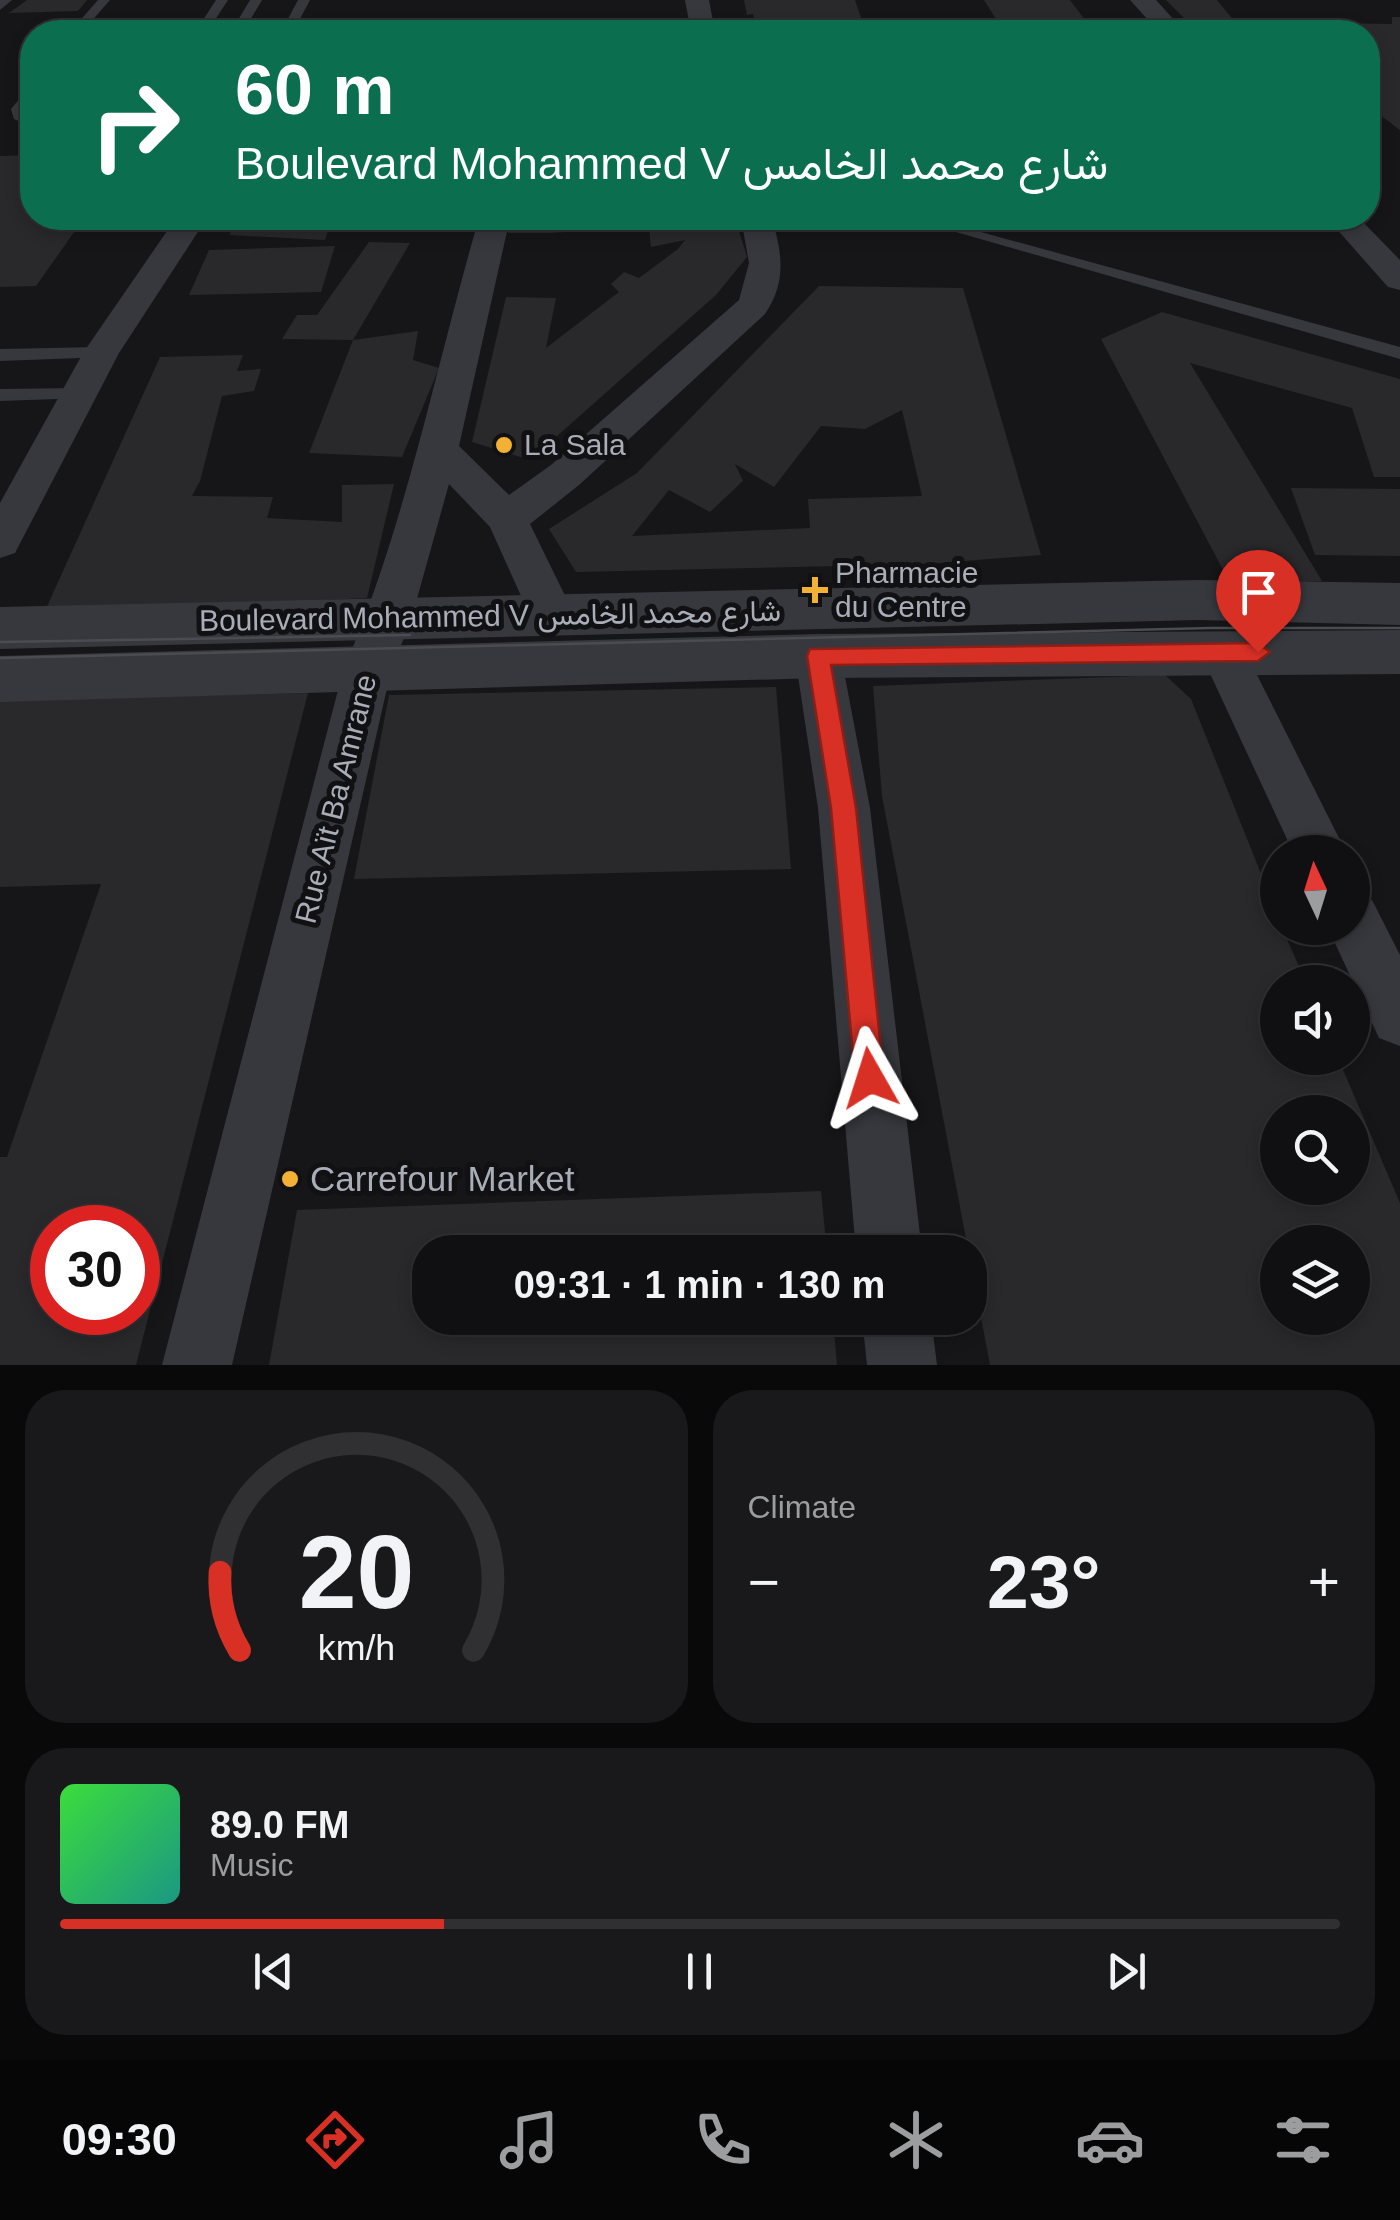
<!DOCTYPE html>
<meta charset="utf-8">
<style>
:root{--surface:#101012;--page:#19191b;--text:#f1f3f6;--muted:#9c9d9f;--line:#303032;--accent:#d93025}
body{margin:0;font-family:Arial,Vazirmatn,sans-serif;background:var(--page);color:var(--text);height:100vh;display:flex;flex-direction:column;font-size:38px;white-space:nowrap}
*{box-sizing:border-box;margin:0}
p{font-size:32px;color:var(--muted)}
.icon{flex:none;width:55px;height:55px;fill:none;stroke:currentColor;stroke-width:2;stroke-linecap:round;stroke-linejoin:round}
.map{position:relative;height:1365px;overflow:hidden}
.details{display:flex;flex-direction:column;gap:25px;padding:25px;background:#09090a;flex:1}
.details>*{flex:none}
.banner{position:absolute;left:20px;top:20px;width:1360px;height:210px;border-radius:40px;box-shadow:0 5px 15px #0003,0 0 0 2px var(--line);background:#0b6e4f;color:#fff;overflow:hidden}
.needle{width:65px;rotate:356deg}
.fabs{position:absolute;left:1260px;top:835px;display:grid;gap:20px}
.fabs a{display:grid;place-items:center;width:110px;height:110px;border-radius:50%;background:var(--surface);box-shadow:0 5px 15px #0003,0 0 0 2px var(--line);font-size:50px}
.speed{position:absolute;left:30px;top:1205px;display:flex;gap:20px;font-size:50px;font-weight:700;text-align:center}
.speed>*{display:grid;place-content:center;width:130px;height:130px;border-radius:50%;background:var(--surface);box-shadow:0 5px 15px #0003,0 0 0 2px var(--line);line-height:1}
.speed .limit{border:15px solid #d22;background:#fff;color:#111}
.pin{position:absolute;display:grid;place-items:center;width:85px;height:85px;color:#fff;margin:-102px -42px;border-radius:50% 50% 50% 0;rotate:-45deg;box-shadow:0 0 10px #0007}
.pin .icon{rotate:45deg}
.me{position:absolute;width:110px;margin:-55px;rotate:354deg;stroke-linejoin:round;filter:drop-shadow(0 0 8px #0008)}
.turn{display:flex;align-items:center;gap:35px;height:210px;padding:0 50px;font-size:45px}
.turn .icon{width:130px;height:130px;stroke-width:2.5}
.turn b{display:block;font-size:70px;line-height:85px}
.big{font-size:75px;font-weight:700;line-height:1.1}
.details .tile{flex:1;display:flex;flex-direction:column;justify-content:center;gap:15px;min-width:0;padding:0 35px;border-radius:40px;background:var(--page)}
.details .dial{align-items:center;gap:0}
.dial svg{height:260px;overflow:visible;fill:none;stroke:var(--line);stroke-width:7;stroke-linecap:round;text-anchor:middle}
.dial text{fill:var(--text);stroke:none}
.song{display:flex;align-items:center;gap:30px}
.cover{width:120px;height:120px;border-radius:15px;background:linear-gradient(135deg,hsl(120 70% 55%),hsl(170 70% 35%))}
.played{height:10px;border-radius:5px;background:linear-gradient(90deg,var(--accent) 30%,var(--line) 30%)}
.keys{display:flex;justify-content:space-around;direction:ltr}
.heat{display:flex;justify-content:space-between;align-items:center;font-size:55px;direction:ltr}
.details .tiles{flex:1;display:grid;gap:25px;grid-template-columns:1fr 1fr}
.tile:last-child{grid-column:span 2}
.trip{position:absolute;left:412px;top:1235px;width:575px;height:100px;border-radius:40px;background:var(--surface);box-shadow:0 5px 15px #0003,0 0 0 2px var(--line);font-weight:700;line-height:100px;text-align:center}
.menu{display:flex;height:160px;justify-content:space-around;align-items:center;background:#060607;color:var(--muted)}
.menu .icon{width:70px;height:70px}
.menu .active{color:var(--accent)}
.menu b{font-size:45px;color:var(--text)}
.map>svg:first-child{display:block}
.building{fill:#29292c;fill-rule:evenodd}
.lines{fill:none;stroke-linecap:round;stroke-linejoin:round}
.service{fill:#37383d;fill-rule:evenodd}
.minor{fill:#37383d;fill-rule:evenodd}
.tertiary{fill:#37383d;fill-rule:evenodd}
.tram{stroke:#4a4c52;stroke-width:2.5}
.route{fill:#d93025;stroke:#8d1f18;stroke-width:2.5}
.poi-dot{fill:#f2b134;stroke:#111113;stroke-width:4}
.labels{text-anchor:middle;stroke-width:10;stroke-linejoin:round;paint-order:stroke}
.poi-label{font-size:30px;fill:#a8adb8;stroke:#111113;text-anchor:start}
.street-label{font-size:30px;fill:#a8adb8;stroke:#111113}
.near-poi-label{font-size:35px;fill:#a8adb8;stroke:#111113;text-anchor:start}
</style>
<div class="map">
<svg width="1400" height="1365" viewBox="0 0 1400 1365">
<rect width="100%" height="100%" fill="#161618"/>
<g class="building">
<polygon points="27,0 87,0 78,11 9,13"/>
<polygon points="744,0 855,0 866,32 757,32 753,14 747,15"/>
<polygon points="984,0 1070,0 1094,32 1004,32"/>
<polygon points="1166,0 1217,0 1235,22 1191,25"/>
<polygon points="1392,17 1400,17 1400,130 1380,115 1368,115 1368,32 1255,32 1265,28 1330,23 1392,24"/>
<polygon points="122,22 178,22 194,23 188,32 114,32"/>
<polygon points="32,155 32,218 84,218 36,286 0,287 0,156"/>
<polygon points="239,218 332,218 325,240 229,235"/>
<polygon points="509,218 618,218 612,229 550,233 508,233"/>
<polygon points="648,218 735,218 747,257 716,295 530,460 472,442 506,297 556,298 546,348 619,292 611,284 624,272 639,278 678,249 685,240 651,247"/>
<polygon points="369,242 410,243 353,340 282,339 297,315 317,315"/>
<polygon points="335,246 321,292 189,295 209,250"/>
<path d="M 819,286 L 963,288 L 1041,555 L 926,564 L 576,572 L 549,529 L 637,473 ZM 902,410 L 922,496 L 808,499 L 810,528 L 632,536 L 669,490 L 710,512 L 743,481 L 735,464 L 774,487 L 821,426 L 865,429 Z"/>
<polygon points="1162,312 1400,379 1400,477 1374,477 1352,408 1190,363 1322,581 1231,585 1101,339"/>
<polygon points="418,331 413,360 439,368 402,457 309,453 353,340"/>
<polygon points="243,355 237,371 261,369 254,391 222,396 200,481 192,496 273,497 267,518 342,522 342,485 394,484 367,598 44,613 160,357"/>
<polygon points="1291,488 1400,489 1400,556 1315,555"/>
<path d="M 1165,675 L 1191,699 L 1278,916 L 1278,928 L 1282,928 L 1306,982 L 1278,982 L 1278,1058 L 1338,1058 L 1400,1203 L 1400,1365 L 990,1365 L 882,796 L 873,686 ZM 1278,1112 L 1352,1112 L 1352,1188 L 1278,1188 ZM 1278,1242 L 1352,1242 L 1352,1318 L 1278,1318 Z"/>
<polygon points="776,687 791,869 354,879 389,695"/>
<path d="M 308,693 L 136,1365 L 0,1365 L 0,1157 L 7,1157 L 101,884 L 0,887 L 0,701 ZM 52,1228 L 138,1228 L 138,1312 L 52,1312 Z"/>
<polygon points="821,1191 827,1252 430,1252 430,1318 833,1318 837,1365 269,1365 297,1210"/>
</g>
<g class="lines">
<g class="service">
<polygon points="0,0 12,0 0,10"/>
<polygon points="98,0 110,0 82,32 70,32"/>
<polygon points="216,0 228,0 207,32 195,32"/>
<polygon points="250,0 262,0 243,32 231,32"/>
<polygon points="298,0 310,0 293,32 281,32"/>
<polygon points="32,84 32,97 25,109 32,118 32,127 14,119 11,109"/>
<polygon points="907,218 930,218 1400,347 1400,359"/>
<polygon points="101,347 110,353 107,357 0,361 0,349"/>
<polygon points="79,388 85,390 85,398 0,401 0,389"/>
</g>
<g class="minor">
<polygon points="685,0 709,0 715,32 691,32"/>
<polygon points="1130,0 1156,0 1185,32 1159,32"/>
<polygon points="176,218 207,218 119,353 15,553 0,558 0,503 83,353"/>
<path d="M 479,218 L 510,218 L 459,446 L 509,495 L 551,465 L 739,300 L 749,263 L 741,218 L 772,218 C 782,254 787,281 765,314 L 579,485 L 530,524 L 574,614 L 567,627 L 551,632 L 535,627 L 490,527 L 449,484 L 411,620 L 391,671 L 232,1365 L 162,1365 L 343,671 C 406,525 435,369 479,218 Z"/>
<polygon points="1327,218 1359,218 1400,260 1400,290 1388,287"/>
<polygon points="1223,633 1239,639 1346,852 1293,852 1200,652 1207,639"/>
<polygon points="818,637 834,642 841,656 870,808 922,1252 856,1252 818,808 795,656 802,642"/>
<polygon points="1352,892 1372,900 1400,955 1400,1046 1379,1038 1328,928 1352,928"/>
<polygon points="862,1318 931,1318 937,1365 867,1365"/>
</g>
<g class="tertiary">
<polygon points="1198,580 1400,583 1400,625 1198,620 0,649 0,607"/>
<polygon points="1400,630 1400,674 818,678 0,702 0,656 818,634"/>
</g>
<g class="tram">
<polyline points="0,642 410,635"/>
<polyline points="0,658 1211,628 1400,628"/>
</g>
</g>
<polygon class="route" points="1258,643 1270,652 1258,661 831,665 856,808 884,1078 880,1089 870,1093 859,1089 855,1078 831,808 807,656 810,649"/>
<g class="poi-dot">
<circle cx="504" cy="445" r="10"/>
<path d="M810 575h10v10h10v10h-10v10h-10v-10h-10v-10h10z"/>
<circle cx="290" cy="1179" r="10"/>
</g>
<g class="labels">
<g class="poi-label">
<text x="524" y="455">La Sala</text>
<text x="835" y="583">Pharmacie<tspan x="835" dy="34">du Centre</tspan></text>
</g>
<g class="street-label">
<text transform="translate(490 616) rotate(-1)" y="10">Boulevard Mohammed V شارع محمد الخامس</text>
<text transform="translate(336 799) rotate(-76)" y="10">Rue Aït Ba Amrane</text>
</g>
<g class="near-poi-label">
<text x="310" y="1191">Carrefour Market</text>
</g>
</g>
</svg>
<div class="fabs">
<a><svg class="needle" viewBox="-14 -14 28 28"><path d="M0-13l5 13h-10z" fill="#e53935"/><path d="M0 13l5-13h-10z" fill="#9c9d9f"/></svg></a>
<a><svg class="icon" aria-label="sound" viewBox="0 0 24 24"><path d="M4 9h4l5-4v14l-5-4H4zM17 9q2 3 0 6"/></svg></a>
<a><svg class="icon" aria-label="search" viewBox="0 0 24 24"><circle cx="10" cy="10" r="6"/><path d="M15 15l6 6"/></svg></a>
<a><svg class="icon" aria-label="layers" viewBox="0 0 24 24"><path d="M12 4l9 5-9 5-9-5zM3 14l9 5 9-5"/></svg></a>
</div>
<div class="speed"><div class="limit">30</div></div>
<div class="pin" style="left:1258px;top:652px;background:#d93025"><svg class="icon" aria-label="arrive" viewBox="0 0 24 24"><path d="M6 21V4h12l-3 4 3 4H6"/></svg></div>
<svg class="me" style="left:870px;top:1078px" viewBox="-20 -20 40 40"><path d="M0-17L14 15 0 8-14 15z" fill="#d93025" stroke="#fff" stroke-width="4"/></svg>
<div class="trip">09:31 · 1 min · 130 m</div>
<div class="banner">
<div class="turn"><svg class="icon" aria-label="right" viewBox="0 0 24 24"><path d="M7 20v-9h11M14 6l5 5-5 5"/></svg><div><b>60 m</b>Boulevard Mohammed V شارع محمد الخامس</div></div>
</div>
</div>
<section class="details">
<div class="tiles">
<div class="tile dial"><svg viewBox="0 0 100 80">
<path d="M14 69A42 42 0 1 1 86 69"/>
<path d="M14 69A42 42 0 0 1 8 45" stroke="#d93025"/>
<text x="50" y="56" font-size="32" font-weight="700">20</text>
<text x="50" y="72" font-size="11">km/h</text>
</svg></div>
<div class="tile"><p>Climate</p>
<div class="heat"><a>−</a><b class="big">23°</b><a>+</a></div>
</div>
<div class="tile">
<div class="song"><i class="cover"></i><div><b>89.0 FM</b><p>Music</p></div></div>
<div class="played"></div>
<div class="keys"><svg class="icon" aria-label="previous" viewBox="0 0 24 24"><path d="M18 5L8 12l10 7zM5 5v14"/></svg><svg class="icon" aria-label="pause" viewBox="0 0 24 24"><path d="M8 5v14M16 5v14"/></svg><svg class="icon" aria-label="next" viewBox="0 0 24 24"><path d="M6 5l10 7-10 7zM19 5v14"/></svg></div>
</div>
</div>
</section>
<nav class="menu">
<b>09:30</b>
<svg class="icon active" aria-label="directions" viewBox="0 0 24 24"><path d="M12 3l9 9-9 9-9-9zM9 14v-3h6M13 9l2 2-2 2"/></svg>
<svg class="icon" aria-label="music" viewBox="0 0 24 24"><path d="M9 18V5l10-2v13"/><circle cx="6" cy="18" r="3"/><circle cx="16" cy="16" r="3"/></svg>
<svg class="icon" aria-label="phone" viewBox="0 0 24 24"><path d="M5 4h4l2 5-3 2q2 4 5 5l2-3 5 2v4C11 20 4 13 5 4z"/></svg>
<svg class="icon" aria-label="climate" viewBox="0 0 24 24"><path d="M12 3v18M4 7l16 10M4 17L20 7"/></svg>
<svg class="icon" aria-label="car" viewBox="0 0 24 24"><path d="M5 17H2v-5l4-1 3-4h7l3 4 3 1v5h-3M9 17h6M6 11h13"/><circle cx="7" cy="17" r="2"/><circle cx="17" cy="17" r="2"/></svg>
<svg class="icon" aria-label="filters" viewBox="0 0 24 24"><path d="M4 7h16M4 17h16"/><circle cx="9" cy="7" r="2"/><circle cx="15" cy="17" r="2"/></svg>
</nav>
